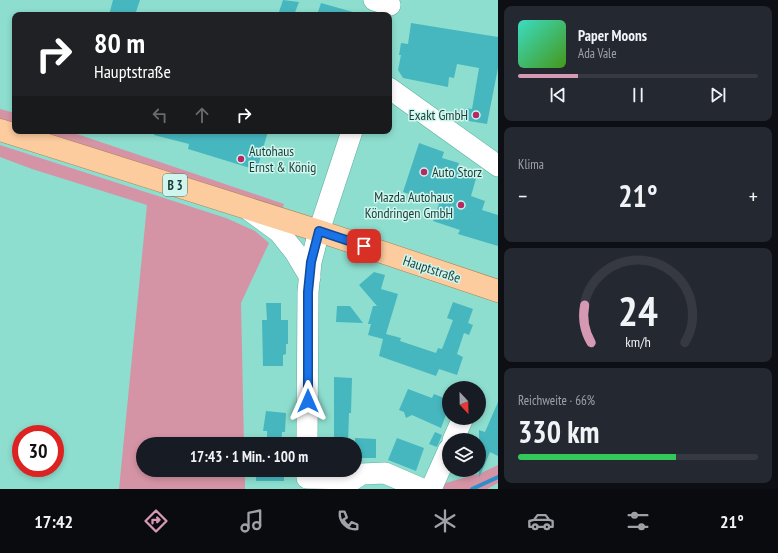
<!DOCTYPE html>
<html lang="de">
<meta charset="utf-8">
<style>
:root{--surface:#171b24;--page:#242831;--text:#f1f3f6;--muted:#9ea1a6;--line:#363941;--accent:#d699b4}
body{margin:0;font-family:"PT Sans Narrow",sans-serif;background:var(--page);color:var(--text);height:100vh;display:flex;flex-direction:column;font-size:15px;white-space:nowrap}
*{box-sizing:border-box;margin:0}
p{font-size:13px;color:var(--muted)}
.icon{flex:none;width:22px;height:22px;fill:none;stroke:currentColor;stroke-width:2;stroke-linecap:round;stroke-linejoin:round}
.map{position:relative;flex:1;overflow:hidden}
.sheet{display:flex;flex-direction:column;gap:6px;padding:6px;background:#0d0f14;width:280px}
.sheet>*{flex:none}
.guide{position:absolute;left:12px;top:12px;width:380px;height:122px;border-radius:8px;box-shadow:0 2px 6px #0003;background:#202124;color:#fff;overflow:hidden}
.needle{width:26px;rotate:158deg}
.fabs{position:absolute;left:442px;top:381px;display:grid;gap:8px}
.fabs a{display:grid;place-items:center;width:44px;height:44px;border-radius:50%;background:var(--surface);box-shadow:0 2px 6px #0003;font-size:20px}
.speed{position:absolute;left:12px;top:425px;display:flex;gap:8px;font-size:20px;font-weight:700;text-align:center}
.speed>*{display:grid;place-content:center;width:52px;height:52px;border-radius:50%;background:var(--surface);box-shadow:0 2px 6px #0003;line-height:1}
.speed .limit{border:6px solid #d22;background:#fff;color:#111}
.pin{position:absolute;display:grid;place-items:center;width:34px;height:34px;color:#fff;margin:-17px;border-radius:8px;box-shadow:0 2px 6px #0006}
.me{position:absolute;width:44px;margin:-22px;rotate:0deg;stroke-linejoin:round;filter:drop-shadow(0 0 3px #0008)}
.turn{display:flex;align-items:center;gap:14px;height:84px;padding:0 16px;font-size:18px}
.turn .icon{width:52px;height:52px;stroke-width:2.5}
.turn b{display:block;font-size:28px;line-height:34px}
.lanes{display:flex;align-items:center;height:38px;padding:0 16px;background:#0003;justify-content:center;gap:20px;direction:ltr}
.lanes .off{opacity:.35}
.big{font-size:30px;font-weight:700;line-height:1.1}
.sheet .widget{flex:1;display:flex;flex-direction:column;justify-content:center;gap:6px;min-width:0;padding:0 14px;border-radius:8px;background:var(--page)}
.sheet .dial{align-items:center;gap:0}
.dial svg{height:104px;overflow:visible;fill:none;stroke:var(--line);stroke-width:7;stroke-linecap:round;text-anchor:middle}
.dial text{fill:var(--text);stroke:none}
.song{display:flex;align-items:center;gap:12px}
.cover{width:48px;height:48px;border-radius:6px;background:linear-gradient(135deg,hsl(170 70% 55%),hsl(100 70% 35%))}
.played{height:4px;border-radius:2px;background:linear-gradient(90deg,var(--accent) 25%,var(--line) 25%)}
.keys{display:flex;justify-content:space-around;direction:ltr}
.heat{display:flex;justify-content:space-between;align-items:center;font-size:22px;direction:ltr}
.charge{height:6px;border-radius:3px;background:linear-gradient(90deg,#34c759 66%,var(--line) 0)}
.trip{position:absolute;left:136px;top:437px;width:226px;height:40px;border-radius:20px;background:var(--surface);box-shadow:0 2px 6px #0003;font-weight:700;line-height:40px;text-align:center}
.tabs{display:flex;height:64px;justify-content:space-around;align-items:center;background:#090b0e;color:var(--muted)}
.tabs .icon{width:28px;height:28px}
.tabs .selected{color:var(--accent)}
.tabs b{font-size:18px;color:var(--text)}
main{display:flex;flex:1;min-height:0}
.map>svg:first-child{display:block}
.green{fill:#d594a6}
.lines{fill:none;stroke-linecap:round;stroke-linejoin:round}
.stream{stroke:#2e8eca;stroke-width:4}
.building{fill:#47b7bf}
.minor-casing{stroke:#5eaea0;stroke-width:22}
.major-casing{stroke:#ac8350;stroke-width:23}
.minor{stroke:#fff;stroke-width:21}
.major{stroke:#fccb9e;stroke-width:22}
.route-casing{stroke:#114b97;stroke-width:10}
.route{stroke:#1a73e8;stroke-width:7}
.poi-dot{fill:#b62a63;stroke:#cff6ee;stroke-width:1.5}
.labels{text-anchor:middle;stroke-width:3;stroke-linejoin:round;paint-order:stroke}
.shield{fill:#cff6ee;stroke:#51746e;stroke-width:1}
.shield-label{font-size:13px;font-weight:bold;fill:#1b3d37}
.poi-label{font-size:14px;fill:#1b3d37;stroke:#cff6ee;text-anchor:end}
.street-label{font-size:14px;fill:#1b3d37;stroke:#cff6ee}
</style>
<main>
<div class="map">
<svg width="498" height="489" viewBox="0 0 498 489">
<rect width="100%" height="100%" fill="#8ddecf"/>
<g class="green">
<polygon points="0,109 15,113 15,131 0,126"/>
<polygon points="16,131 68,131 284,204 280,216"/>
<polygon points="0,145 226,218 255,231 269,243 241,303 244,444 143,444 143,470 245,470 245,489 119,489 147,205 32,169 0,157"/>
<polygon points="498,465 498,483 487,489 441,489 442,484 481,473"/>
</g>
<g class="lines">
<polyline class="stream" points="472,489 498,477"/>
</g>
<g class="building">
<polygon points="113,0 140,0 135,15 109,15"/>
<polygon points="283,0 299,2 294,15 278,15"/>
<polygon points="321,3 353,12 352,15 317,15"/>
<polygon points="411,23 498,37 498,68 487,124 463,120 465,108 472,109 479,68 457,64 454,78 449,77 448,87 403,78 398,70 401,55 399,55 401,43 408,44"/>
<polygon points="154,131 268,131 257,170 188,149 189,144 154,135"/>
<polygon points="419,143 444,152 442,158 459,163 457,168 477,175 471,196 485,201 482,210 498,215 498,246 458,234 460,230 433,221 439,204 403,192"/>
<polygon points="374,272 385,275 381,289 398,294 386,334 401,338 400,341 436,353 438,348 442,349 453,320 447,318 453,302 473,309 468,323 473,325 469,335 464,333 457,354 463,357 457,375 439,369 436,376 379,356 383,339 368,335 371,324 368,324 373,306 377,306 359,285"/>
<polygon points="266,303 281,303 281,320 288,320 288,344 286,344 286,354 283,355 283,366 263,366 262,320 267,320"/>
<polygon points="337,306 350,306 363,323 336,322"/>
<polygon points="334,377 352,378 351,413 349,413 348,444 334,444"/>
<polygon points="408,389 432,398 434,394 449,400 449,407 441,428 412,415 406,418 404,412 399,410"/>
<polygon points="498,402 498,456 490,452 479,478 479,430 485,432"/>
<polygon points="266,411 286,413 285,432 282,432 281,444 267,444 267,431 263,431"/>
<polygon points="435,432 442,435 437,447 429,444"/>
<polygon points="355,438 376,439 376,458 355,458"/>
<polygon points="397,438 424,448 416,471 388,460"/>
<rect x="256" y="470" width="28" height="11"/>
</g>
<g class="lines">
<g class="minor-casing">
<g id="minor">
<polyline points="374,0 390,5"/>
<polyline points="389,88 498,166"/>
<polyline points="249,210 279,232 295,252 310,277"/>
<polyline points="453,440 463,418"/>
<polyline points="307,444 308,292 311,262 319,231 352,131"/>
<polyline points="307,478 354,479 362,474 385,473 422,489"/>
<polyline points="431,489 449,449"/>
</g>
</g>
<g class="major-casing">
<polyline id="major" points="0,130 319,231 498,291"/>
</g>
<use href="#minor" class="minor"/>
<use href="#major" class="major"/>
</g>
<g class="lines">
<g class="route-casing">
<polyline id="route" points="308,401 308,292 311,262 319,231 364,246"/>
</g>
<use href="#route" class="route"/>
</g>
<g class="poi-dot">
<circle cx="476" cy="115" r="4"/>
<circle cx="241" cy="159" r="4"/>
<circle cx="424" cy="172" r="4"/>
<circle cx="461" cy="205" r="4"/>
</g>
<g class="labels">
<rect class="shield" x="163" y="174" width="24" height="22" rx="3"/>
<g class="shield-label">
<text x="175" y="190">B 3</text>
</g>
<g class="poi-label">
<text x="468" y="120">Exakt GmbH</text>
<text x="249" y="156" text-anchor="start">Autohaus<tspan x="249" dy="16">Ernst &amp; König</tspan></text>
<text x="432" y="177" text-anchor="start">Auto Storz</text>
<text x="453" y="202">Mazda Autohaus<tspan x="453" dy="16">Köndringen GmbH</tspan></text>
</g>
<g class="street-label">
<text transform="translate(432 269) rotate(18)" y="5">Hauptstraße</text>
</g>
</g>
</svg>
<div class="fabs">
<a><svg class="needle" viewBox="-14 -14 28 28"><path d="M0-13l5 13h-10z" fill="#e53935"/><path d="M0 13l5-13h-10z" fill="#9ea1a6"/></svg></a>
<a><svg class="icon" aria-label="layers" viewBox="0 0 24 24"><path d="M12 4l9 5-9 5-9-5zM3 14l9 5 9-5"/></svg></a>
</div>
<div class="speed"><div class="limit">30</div></div>
<div class="pin" style="left:364px;top:246px;background:#d93025"><svg class="icon" aria-label="arrive" viewBox="0 0 24 24"><path d="M6 21V4h12l-3 4 3 4H6"/></svg></div>
<svg class="me" style="left:308px;top:401px" viewBox="-20 -20 40 40"><path d="M0-17L14 15 0 8-14 15z" fill="#1a73e8" stroke="#fff" stroke-width="4"/></svg>
<div class="trip">17:43 · 1 Min. · 100 m</div>
<div class="guide">
<div class="turn"><svg class="icon" aria-label="right" viewBox="0 0 24 24"><path d="M7 20v-9h11M14 6l5 5-5 5"/></svg><div><b>80 m</b>Hauptstraße</div></div>
<div class="lanes"><svg class="icon off" aria-label="left" viewBox="0 0 24 24"><path d="M17 20v-9H6M10 6l-5 5 5 5"/></svg><svg class="icon off" aria-label="ahead" viewBox="0 0 24 24"><path d="M12 20V5M6 11l6-6 6 6"/></svg><svg class="icon" aria-label="right" viewBox="0 0 24 24"><path d="M7 20v-9h11M14 6l5 5-5 5"/></svg></div>
</div>
</div>
<section class="sheet">
<div class="widget">
<div class="song"><i class="cover"></i><div><b>Paper Moons</b><p>Ada Vale</p></div></div>
<div class="played"></div>
<div class="keys"><svg class="icon" aria-label="previous" viewBox="0 0 24 24"><path d="M18 5L8 12l10 7zM5 5v14"/></svg><svg class="icon" aria-label="pause" viewBox="0 0 24 24"><path d="M8 5v14M16 5v14"/></svg><svg class="icon" aria-label="next" viewBox="0 0 24 24"><path d="M6 5l10 7-10 7zM19 5v14"/></svg></div>
</div>
<div class="widget"><p>Klima</p>
<div class="heat"><a>−</a><b class="big">21°</b><a>+</a></div>
</div>
<div class="widget dial"><svg viewBox="0 0 100 80">
<path d="M14 69A42 42 0 1 1 86 69"/>
<path d="M14 69A42 42 0 0 1 9 40" stroke="#d699b4"/>
<text x="50" y="56" font-size="32" font-weight="700">24</text>
<text x="50" y="72" font-size="11">km/h</text>
</svg></div>
<div class="widget"><p>Reichweite · 66%</p><b class="big">330 km</b><div class="charge"></div></div>
</section>
</main>
<nav class="tabs">
<b>17:42</b>
<svg class="icon selected" aria-label="directions" viewBox="0 0 24 24"><path d="M12 3l9 9-9 9-9-9zM9 14v-3h6M13 9l2 2-2 2"/></svg>
<svg class="icon" aria-label="music" viewBox="0 0 24 24"><path d="M9 18V5l10-2v13"/><circle cx="6" cy="18" r="3"/><circle cx="16" cy="16" r="3"/></svg>
<svg class="icon" aria-label="phone" viewBox="0 0 24 24"><path d="M5 4h4l2 5-3 2q2 4 5 5l2-3 5 2v4C11 20 4 13 5 4z"/></svg>
<svg class="icon" aria-label="climate" viewBox="0 0 24 24"><path d="M12 3v18M4 7l16 10M4 17L20 7"/></svg>
<svg class="icon" aria-label="car" viewBox="0 0 24 24"><path d="M5 17H2v-5l4-1 3-4h7l3 4 3 1v5h-3M9 17h6M6 11h13"/><circle cx="7" cy="17" r="2"/><circle cx="17" cy="17" r="2"/></svg>
<svg class="icon" aria-label="filters" viewBox="0 0 24 24"><path d="M4 7h16M4 17h16"/><circle cx="9" cy="7" r="2"/><circle cx="15" cy="17" r="2"/></svg>
<b>21°</b>
</nav>
